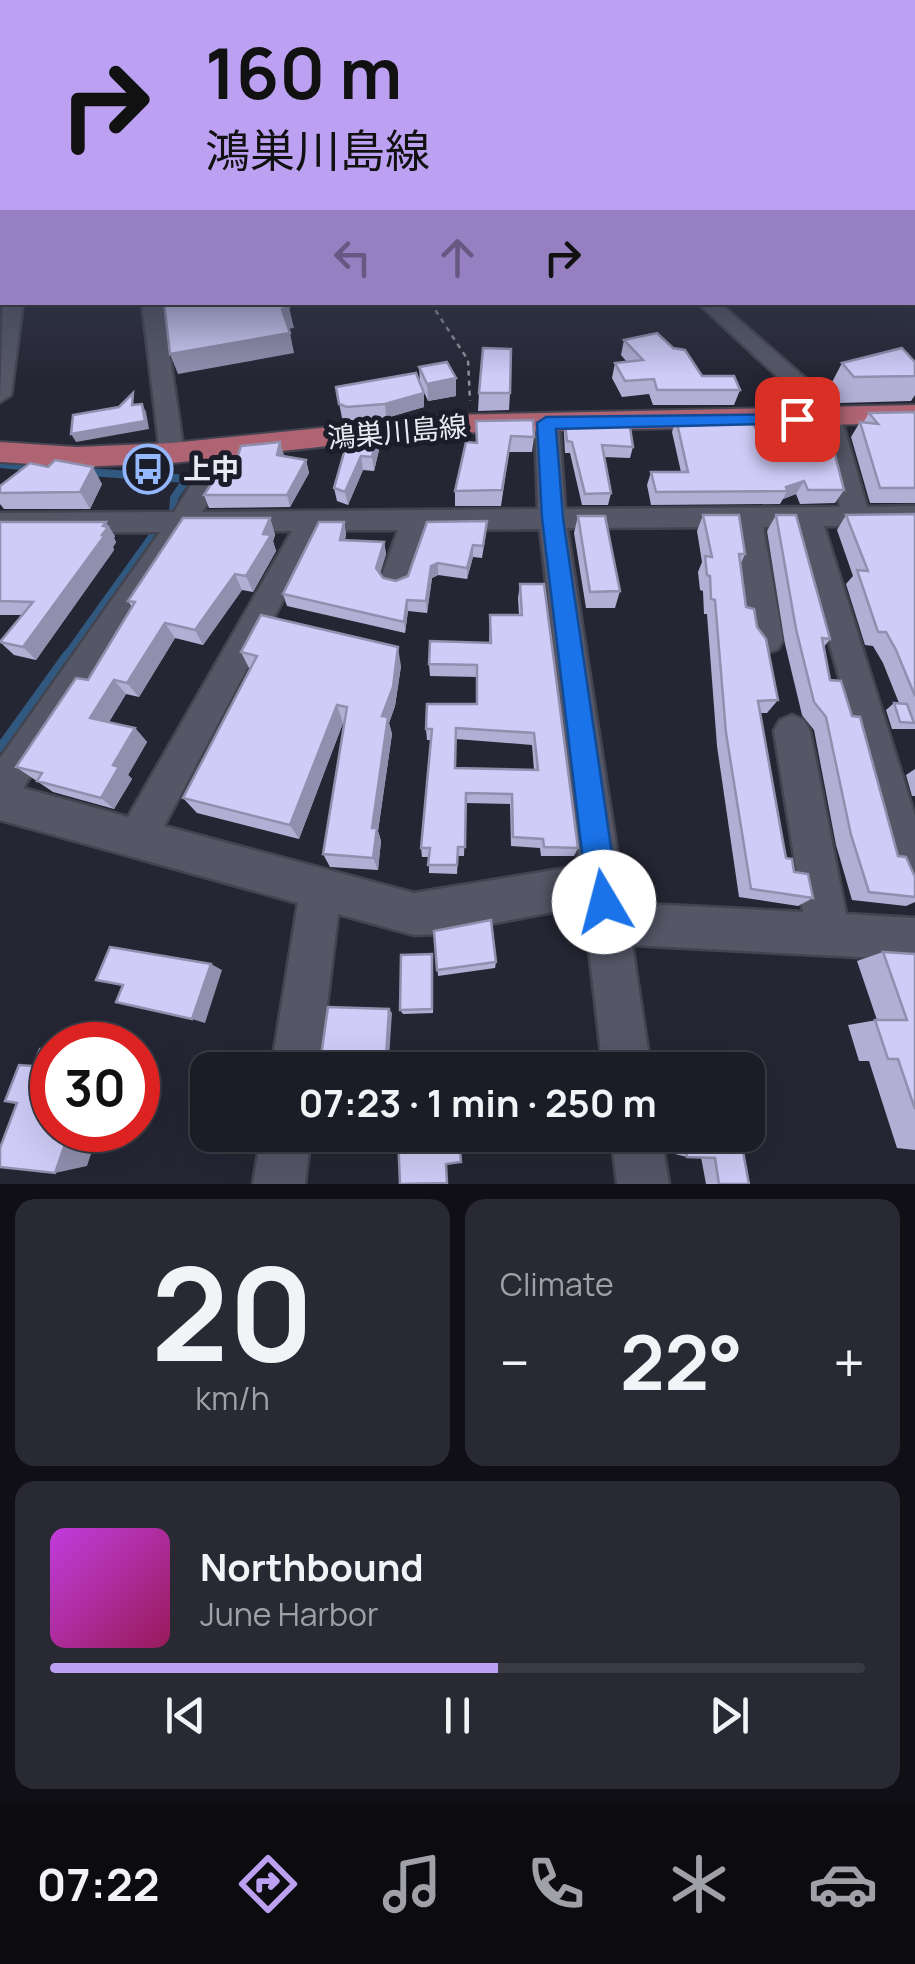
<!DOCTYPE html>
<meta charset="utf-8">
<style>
:root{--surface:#1c1c27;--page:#292933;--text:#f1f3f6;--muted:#a0a1a7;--line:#3a3a44;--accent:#bca0f2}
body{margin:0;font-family:Manrope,"Noto Sans JP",sans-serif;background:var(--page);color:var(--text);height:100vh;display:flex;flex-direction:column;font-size:38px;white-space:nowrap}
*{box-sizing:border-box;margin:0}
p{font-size:32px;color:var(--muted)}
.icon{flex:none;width:55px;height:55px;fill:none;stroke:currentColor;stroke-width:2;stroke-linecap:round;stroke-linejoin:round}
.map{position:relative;height:1184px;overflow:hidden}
.drawer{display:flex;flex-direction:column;gap:15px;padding:15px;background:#0f0f15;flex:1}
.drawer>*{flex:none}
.guide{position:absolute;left:0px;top:0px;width:915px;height:305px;box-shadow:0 10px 40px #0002,0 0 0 2px var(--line);background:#bca0f2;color:#111;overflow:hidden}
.speed{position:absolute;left:30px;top:1022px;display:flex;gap:20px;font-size:50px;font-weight:700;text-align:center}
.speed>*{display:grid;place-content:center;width:130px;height:130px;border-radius:50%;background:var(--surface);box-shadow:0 10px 40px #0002,0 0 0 2px var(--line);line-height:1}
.speed .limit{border:15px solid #d22;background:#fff;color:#111}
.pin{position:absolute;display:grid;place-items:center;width:85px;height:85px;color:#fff;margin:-42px;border-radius:20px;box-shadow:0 5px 15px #0006}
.me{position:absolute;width:110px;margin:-55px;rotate:352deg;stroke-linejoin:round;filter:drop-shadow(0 0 8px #0008)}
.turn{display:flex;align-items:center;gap:35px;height:210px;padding:0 40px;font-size:45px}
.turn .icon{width:130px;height:130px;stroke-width:2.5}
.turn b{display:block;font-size:70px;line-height:85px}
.lanes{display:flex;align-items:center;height:95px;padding:0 40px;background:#0003;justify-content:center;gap:50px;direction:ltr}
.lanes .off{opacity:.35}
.big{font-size:75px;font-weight:700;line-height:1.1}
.drawer .tile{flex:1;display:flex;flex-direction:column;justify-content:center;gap:15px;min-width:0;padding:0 35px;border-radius:20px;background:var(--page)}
.drawer .dial{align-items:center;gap:0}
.dial b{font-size:130px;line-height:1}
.song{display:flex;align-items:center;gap:30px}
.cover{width:120px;height:120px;border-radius:15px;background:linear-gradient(135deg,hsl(290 70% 55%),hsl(330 70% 35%))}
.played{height:10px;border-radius:5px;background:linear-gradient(90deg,var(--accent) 55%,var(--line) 55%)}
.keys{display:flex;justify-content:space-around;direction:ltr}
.heat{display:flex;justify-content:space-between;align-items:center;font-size:55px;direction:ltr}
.drawer .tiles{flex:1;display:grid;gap:15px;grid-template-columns:1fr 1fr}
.tile:last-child{grid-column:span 2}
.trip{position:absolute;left:190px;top:1052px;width:575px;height:100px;border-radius:20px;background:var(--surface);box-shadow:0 10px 40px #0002,0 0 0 2px var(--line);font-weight:700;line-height:100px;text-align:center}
.menu{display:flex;height:160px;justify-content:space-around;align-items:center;background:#0b0b10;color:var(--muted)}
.menu .icon{width:70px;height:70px}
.menu .current{color:var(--accent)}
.menu b{font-size:45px;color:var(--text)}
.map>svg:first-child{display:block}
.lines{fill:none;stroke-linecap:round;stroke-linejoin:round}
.stream-far2{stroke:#31597f;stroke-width:6}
.stream-far1{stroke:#31597f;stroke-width:8}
.stream{stroke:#31597f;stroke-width:9}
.minor-casing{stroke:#434450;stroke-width:5}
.major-casing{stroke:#434450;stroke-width:4}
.path{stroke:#8e8f9b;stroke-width:2.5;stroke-dasharray:5 5;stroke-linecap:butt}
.minor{fill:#555767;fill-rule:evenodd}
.major{fill:#ae6472;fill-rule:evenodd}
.wall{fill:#b2afd5;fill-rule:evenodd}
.shaded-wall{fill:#918fae}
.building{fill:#cfccf8;stroke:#918fae;stroke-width:2.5;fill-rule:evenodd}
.route{fill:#1a73e8;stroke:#114b97;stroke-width:2.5}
.labels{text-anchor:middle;stroke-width:10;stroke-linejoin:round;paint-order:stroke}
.street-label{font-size:28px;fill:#e9eaf4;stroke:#1c1d2a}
.poi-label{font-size:28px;font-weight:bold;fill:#e9eaf4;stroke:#1c1d2a;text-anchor:start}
</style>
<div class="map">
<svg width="915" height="1184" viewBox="0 0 915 1184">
<rect width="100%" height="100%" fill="#252634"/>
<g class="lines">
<g class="stream-far2">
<polyline points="0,465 30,468"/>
<polyline points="89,472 109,473"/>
</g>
<polyline class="stream-far1" points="65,658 159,527 173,514 174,498 187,479 89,472"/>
<polyline class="stream" points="0,748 67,655"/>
<g class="minor-casing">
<g id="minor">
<rect x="912" y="256" width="3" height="12"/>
<polygon points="3,302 23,302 11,395 0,402"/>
<polygon points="142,302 162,302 184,453 172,461 160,453"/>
<path d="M 697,302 L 718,302 L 845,413 L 849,418 L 843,424 L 867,507 L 915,506 L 915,526 L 824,526 L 915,816 L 915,897 L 901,891 L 895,877 L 797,527 L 763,527 L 783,640 L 778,649 L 767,653 L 756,649 L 751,640 L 735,527 L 567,528 L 625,903 L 803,912 L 774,731 L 780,720 L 792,715 L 804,720 L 810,731 L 846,914 L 915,918 L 915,960 L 632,945 L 651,1070 L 603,1070 L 584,906 L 438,934 L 414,935 L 338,914 L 319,1070 L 271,1070 L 298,903 L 0,820 L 0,758 L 160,532 L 0,533 L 0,513 L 174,512 L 217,443 L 226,441 L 238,449 L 236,460 L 202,512 L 538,509 L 535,423 L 547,416 L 559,423 L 565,509 L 840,507 L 819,415 ZM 540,529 L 579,866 L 414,893 L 164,826 L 320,530 L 398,530 L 381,578 L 386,586 L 396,589 L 406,586 L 425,530 ZM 189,531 L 292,531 L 128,817 L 23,788 Z"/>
<polygon points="261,1135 311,1135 305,1184 253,1184"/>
<polygon points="611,1135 661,1135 669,1184 617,1184"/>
</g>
</g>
<g class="major-casing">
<polygon id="major" points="915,405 915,423 449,433 172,463 77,467 0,462 0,442 77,447 172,443 449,415"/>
</g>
<polyline class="path" points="430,302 468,360 470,401"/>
<use href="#minor" class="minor"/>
<use href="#major" class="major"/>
</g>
<g class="wall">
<polygon points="624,340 702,376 740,390 734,405 653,405 649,394 622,397 612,378 615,363 627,362 621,355"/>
<polygon points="915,362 915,395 911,401 840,403 829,388 842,363"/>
<polygon points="419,367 456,396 428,401 424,392 424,407 386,418 350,421 342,418 336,387 420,382"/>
<polygon points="479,393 510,393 509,410 478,411"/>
<polygon points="915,412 915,503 870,503 851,437 860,422 863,423 869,413"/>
<polygon points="676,419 756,429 778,449 844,490 835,503 800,504 796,494 783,499 780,504 651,505 647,485 651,472 681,472 672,432"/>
<polygon points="476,421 534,437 532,452 509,452 501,506 455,506 455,491 476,442"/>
<polygon points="565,423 633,447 630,458 604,457 611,493 608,505 582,505 570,453 565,453 564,434"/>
<polygon points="349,435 379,450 374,471 363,470 348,505 337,501 334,488"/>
<polygon points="280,442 283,456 306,460 309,473 290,507 209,508 204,495 234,468"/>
<polygon points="102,484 90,509 4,509 0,504 0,486"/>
<polygon points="915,514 915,729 892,729 886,710 894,703 899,703 883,663 873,646 865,645 846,584 853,576 837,530 846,515"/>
<polygon points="703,515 745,554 741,563 746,607 757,627 778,700 767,713 760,713 786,858 813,898 798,906 739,897 717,746 707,614 704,614 703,591 700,590 698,572 702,562 697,531"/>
<polygon points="776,515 830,639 824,647 830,680 898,856 915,877 915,902 906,906 852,900 836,845 814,730 802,715 785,644 767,531"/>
<polygon points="578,516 620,591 615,608 586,608 574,533"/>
<polygon points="270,518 275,535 273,541 276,551 253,592 242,590 203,645 175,638 139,697 126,694 109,722 135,728 147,742 128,775 132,779 114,809 53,792 16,767 88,680 132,607 128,601"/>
<polygon points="0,522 115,536 114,538 116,542 113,547 114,550 36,660 14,655 0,642 22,615 0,615"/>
<polygon points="344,522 346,534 345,540 384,542 386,554 380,573 383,578 396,581 408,576 486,533 482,558 473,557 467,579 438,575 432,578 427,613 408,611 405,633 287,606 283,594"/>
<path d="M 520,584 L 578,848 L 574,856 L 541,856 L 540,848 L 511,846 L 510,804 L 466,803 L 464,856 L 458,856 L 457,874 L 429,873 L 429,857 L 422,857 L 421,848 L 431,740 L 427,740 L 426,729 L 476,704 L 477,677 L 430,676 L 429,664 L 489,643 L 490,615 L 519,615 L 518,598 ZM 456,739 L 532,745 L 534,770 L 455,768 Z"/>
<polygon points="241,652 401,666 395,706 389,723 392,734 378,831 381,841 378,870 330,867 323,854 345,723 343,723 299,839 197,813 183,798 250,670"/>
<polygon points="915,769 915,796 912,796 906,775"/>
<polygon points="434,931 496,962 495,968 438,976"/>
<polygon points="883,952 915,954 915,1150 897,1148 869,1061 859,1061 848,1025 877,1020 857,961"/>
<polygon points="433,960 433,1013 403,1014 400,1010"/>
<polygon points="672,1135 740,1135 749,1184 706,1184 701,1157 687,1157 675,1154"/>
</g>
<g class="shaded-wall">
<polygon points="289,307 294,328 286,329 282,309"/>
<polygon points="290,333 294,353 178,374 170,354"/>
<polygon points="456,378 456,396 428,401 427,384"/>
<polygon points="424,393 424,407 386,418 385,404"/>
<polygon points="142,404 146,412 149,429 76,442 71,434"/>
<polygon points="377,437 379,450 374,471 372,457"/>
<polygon points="280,442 284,455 280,468 277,455"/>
<polygon points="361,456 363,470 348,505 345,492"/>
<polygon points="306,460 309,473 290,507 287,495"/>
<polygon points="93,467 102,484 90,509 80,492"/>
<polygon points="804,481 796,494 783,499 787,491 786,487"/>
<polygon points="270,518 275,535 273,541 276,551 253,592 246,576"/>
<polygon points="106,522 115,536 114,538 116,542 113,547 114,550 36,660 23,647 102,535 103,526"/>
<polygon points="344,522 346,534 343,552 340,540"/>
<polygon points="384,542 386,554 378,580 376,568"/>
<polygon points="473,545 473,557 467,579 467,568"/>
<polygon points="438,563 438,575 432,578 427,613 426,601 431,566"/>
<polygon points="235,574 242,590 203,645 195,630"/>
<polygon points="407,600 408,611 405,633 404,622"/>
<polygon points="165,623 175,638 139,697 127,683"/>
<polygon points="398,647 401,666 395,706 389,723 392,734 378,831 381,841 378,870 373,858 372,828 382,716"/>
<polygon points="114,680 126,694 103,731 90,718"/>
<polygon points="337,705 343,723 299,839 290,825"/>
<polygon points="135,728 147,742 128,775 132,779 114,809 101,798 113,765"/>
<polygon points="211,964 222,970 205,1023 192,1019"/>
<polygon points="389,1009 392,1013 389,1058 386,1056"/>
<polygon points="375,1055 379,1057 378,1070 374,1070"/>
<polygon points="70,1130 99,1130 87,1166 55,1173"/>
</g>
<g class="building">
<polygon points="164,302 287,302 289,307 282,309 290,333 170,354"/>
<polygon points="657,333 673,348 685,350 702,376 734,376 740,390 657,390 654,379 625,381 615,363 643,360 624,340"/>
<polygon points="483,348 511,349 510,393 479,393"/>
<polygon points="902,348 915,362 915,376 854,377 842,363"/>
<polygon points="447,362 456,378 427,384 419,367"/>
<polygon points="416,373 424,393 385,404 347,407 339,404 336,387"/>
<polygon points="133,393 132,405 142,404 145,421 71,434 73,415 119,407"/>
<polygon points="915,412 915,488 880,488 860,422 878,424 869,413"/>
<polygon points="750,417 756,429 767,430 778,449 834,451 844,490 808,490 804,481 786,487 787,491 656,492 651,472 688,472 676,419"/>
<polygon points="533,420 534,437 511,436 502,490 455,491 466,442 477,443 476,421"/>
<polygon points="629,421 633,447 602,445 611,493 585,494 572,442 567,441 565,423"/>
<polygon points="349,435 377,437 372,457 361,456 345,492 334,488"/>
<polygon points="280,442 277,455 306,460 287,495 204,495 223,466 234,468 241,446"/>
<polygon points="55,460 93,467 80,492 0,493 0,486 30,463 48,467"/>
<polygon points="915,514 915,696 896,650 886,632 878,632 857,570 868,571 846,515"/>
<polygon points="703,515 739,515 745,554 739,554 746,607 754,609 757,627 766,639 778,700 758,701 781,831 786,858 792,859 794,872 808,874 813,898 751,889 726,733 715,600 711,599 710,576 707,575 705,556 712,557"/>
<polygon points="776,515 796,515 830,639 822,638 830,680 841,681 852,716 860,717 898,856 906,857 915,877 915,897 869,892 851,835 826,717 814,702 796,629"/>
<polygon points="578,516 605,516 620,591 590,592"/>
<polygon points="183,518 270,518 263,534 271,535 246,576 235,574 195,630 165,623 127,683 114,680 90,718 135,728 113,765 119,767 101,798 37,781 42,773 16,767 76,678 88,680 135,602 128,601"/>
<polygon points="487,521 483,546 473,545 467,568 438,563 431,566 426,601 407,600 404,622 283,594 319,522 344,522 340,540 384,542 376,568 383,578 396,581 408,576 427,522"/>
<polygon points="0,522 106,522 103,526 108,527 102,535 105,535 23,647 0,642 33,602 0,601"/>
<path d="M 520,584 L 544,584 L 578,848 L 544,847 L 543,839 L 513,837 L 512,794 L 466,793 L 465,847 L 458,847 L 457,865 L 428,865 L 430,848 L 421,848 L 432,729 L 426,729 L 427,704 L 477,704 L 477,665 L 429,664 L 430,641 L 491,643 L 490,615 L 522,615 ZM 456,728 L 534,733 L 538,770 L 455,768 Z"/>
<polygon points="261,615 398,647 393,687 382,716 388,717 372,828 377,828 373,858 323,854 347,707 337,705 290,825 183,798 257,656 241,652"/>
<polygon points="894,703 907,704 914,723 900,722"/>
<polygon points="491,920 496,962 437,970 434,931"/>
<polygon points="110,947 211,964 192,1019 116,1002 123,985 96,980"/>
<polygon points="883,952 915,954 915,1109 898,1059 888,1059 875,1020 907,1020"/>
<polygon points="432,954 432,1009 400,1010 401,955"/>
<polygon points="328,1007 389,1009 386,1056 375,1055 374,1070 319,1070"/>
<polygon points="40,1049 52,1050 52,1130 70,1130 55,1173 0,1167 0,1148 17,1103 5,1101 19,1065 33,1066"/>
<polygon points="398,1135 459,1135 461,1162 446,1164 447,1183 400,1184"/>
<polygon points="684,1135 740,1135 749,1184 719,1184 715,1158 687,1157"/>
</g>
<linearGradient id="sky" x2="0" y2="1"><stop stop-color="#14151d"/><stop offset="0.56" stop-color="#40475c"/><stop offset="1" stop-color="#40475c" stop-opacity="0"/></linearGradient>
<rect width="915" height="377" fill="url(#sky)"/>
<polygon class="route" points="797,414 804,415 804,423 556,429 563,518 619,902 615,913 604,918 593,913 588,902 542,518 537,423 546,417"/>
<defs>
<g id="bus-ring" transform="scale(2.5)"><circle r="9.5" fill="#1c1d2a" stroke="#94b7fd" stroke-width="1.5"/><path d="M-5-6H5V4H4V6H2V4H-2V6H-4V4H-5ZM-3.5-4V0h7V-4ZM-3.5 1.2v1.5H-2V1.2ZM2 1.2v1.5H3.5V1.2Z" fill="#94b7fd"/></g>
</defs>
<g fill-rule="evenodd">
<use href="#bus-ring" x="148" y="469"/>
</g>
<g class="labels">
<g class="street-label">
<text transform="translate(397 432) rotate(-5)" y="10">鴻巣川島線</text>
</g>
<g class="poi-label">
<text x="183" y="479">上中</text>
</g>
</g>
</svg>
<div class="speed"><div class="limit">30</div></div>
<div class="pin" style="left:797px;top:419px;background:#d93025"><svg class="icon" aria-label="arrive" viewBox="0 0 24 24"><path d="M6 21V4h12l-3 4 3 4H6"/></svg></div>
<svg class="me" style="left:604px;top:902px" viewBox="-20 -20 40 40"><circle r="19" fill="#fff"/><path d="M0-13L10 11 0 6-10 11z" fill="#1a73e8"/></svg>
<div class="trip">07:23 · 1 min · 250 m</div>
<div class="guide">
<div class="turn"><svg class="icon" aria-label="right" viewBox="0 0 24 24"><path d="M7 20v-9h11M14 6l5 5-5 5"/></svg><div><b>160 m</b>鴻巣川島線</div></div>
<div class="lanes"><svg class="icon off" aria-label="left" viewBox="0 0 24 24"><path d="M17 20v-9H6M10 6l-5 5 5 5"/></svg><svg class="icon off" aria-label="ahead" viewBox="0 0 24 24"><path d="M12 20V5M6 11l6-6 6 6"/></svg><svg class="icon" aria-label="right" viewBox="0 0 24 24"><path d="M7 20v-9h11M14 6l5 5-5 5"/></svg></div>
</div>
</div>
<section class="drawer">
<div class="tiles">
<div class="tile dial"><b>20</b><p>km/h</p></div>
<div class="tile"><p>Climate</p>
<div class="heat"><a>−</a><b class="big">22°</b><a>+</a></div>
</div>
<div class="tile">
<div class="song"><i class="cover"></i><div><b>Northbound</b><p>June Harbor</p></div></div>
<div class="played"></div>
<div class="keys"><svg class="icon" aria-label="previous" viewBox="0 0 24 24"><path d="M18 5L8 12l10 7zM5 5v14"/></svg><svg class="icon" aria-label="pause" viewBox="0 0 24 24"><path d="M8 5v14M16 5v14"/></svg><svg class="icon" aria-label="next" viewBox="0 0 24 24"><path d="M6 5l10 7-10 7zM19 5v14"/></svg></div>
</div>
</div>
</section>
<nav class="menu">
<b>07:22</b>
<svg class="icon current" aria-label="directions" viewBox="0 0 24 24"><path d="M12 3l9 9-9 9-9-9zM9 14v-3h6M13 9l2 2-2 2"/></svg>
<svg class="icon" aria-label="music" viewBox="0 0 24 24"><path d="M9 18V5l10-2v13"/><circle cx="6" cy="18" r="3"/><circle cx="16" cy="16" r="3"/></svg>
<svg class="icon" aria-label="phone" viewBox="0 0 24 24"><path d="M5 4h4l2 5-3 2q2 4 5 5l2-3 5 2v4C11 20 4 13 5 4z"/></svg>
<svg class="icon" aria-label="climate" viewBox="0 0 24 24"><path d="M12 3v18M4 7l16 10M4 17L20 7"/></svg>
<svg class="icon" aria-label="car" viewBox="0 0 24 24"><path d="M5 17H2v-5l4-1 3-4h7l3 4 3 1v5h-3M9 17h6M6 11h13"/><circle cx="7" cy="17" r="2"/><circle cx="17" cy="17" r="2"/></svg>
</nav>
